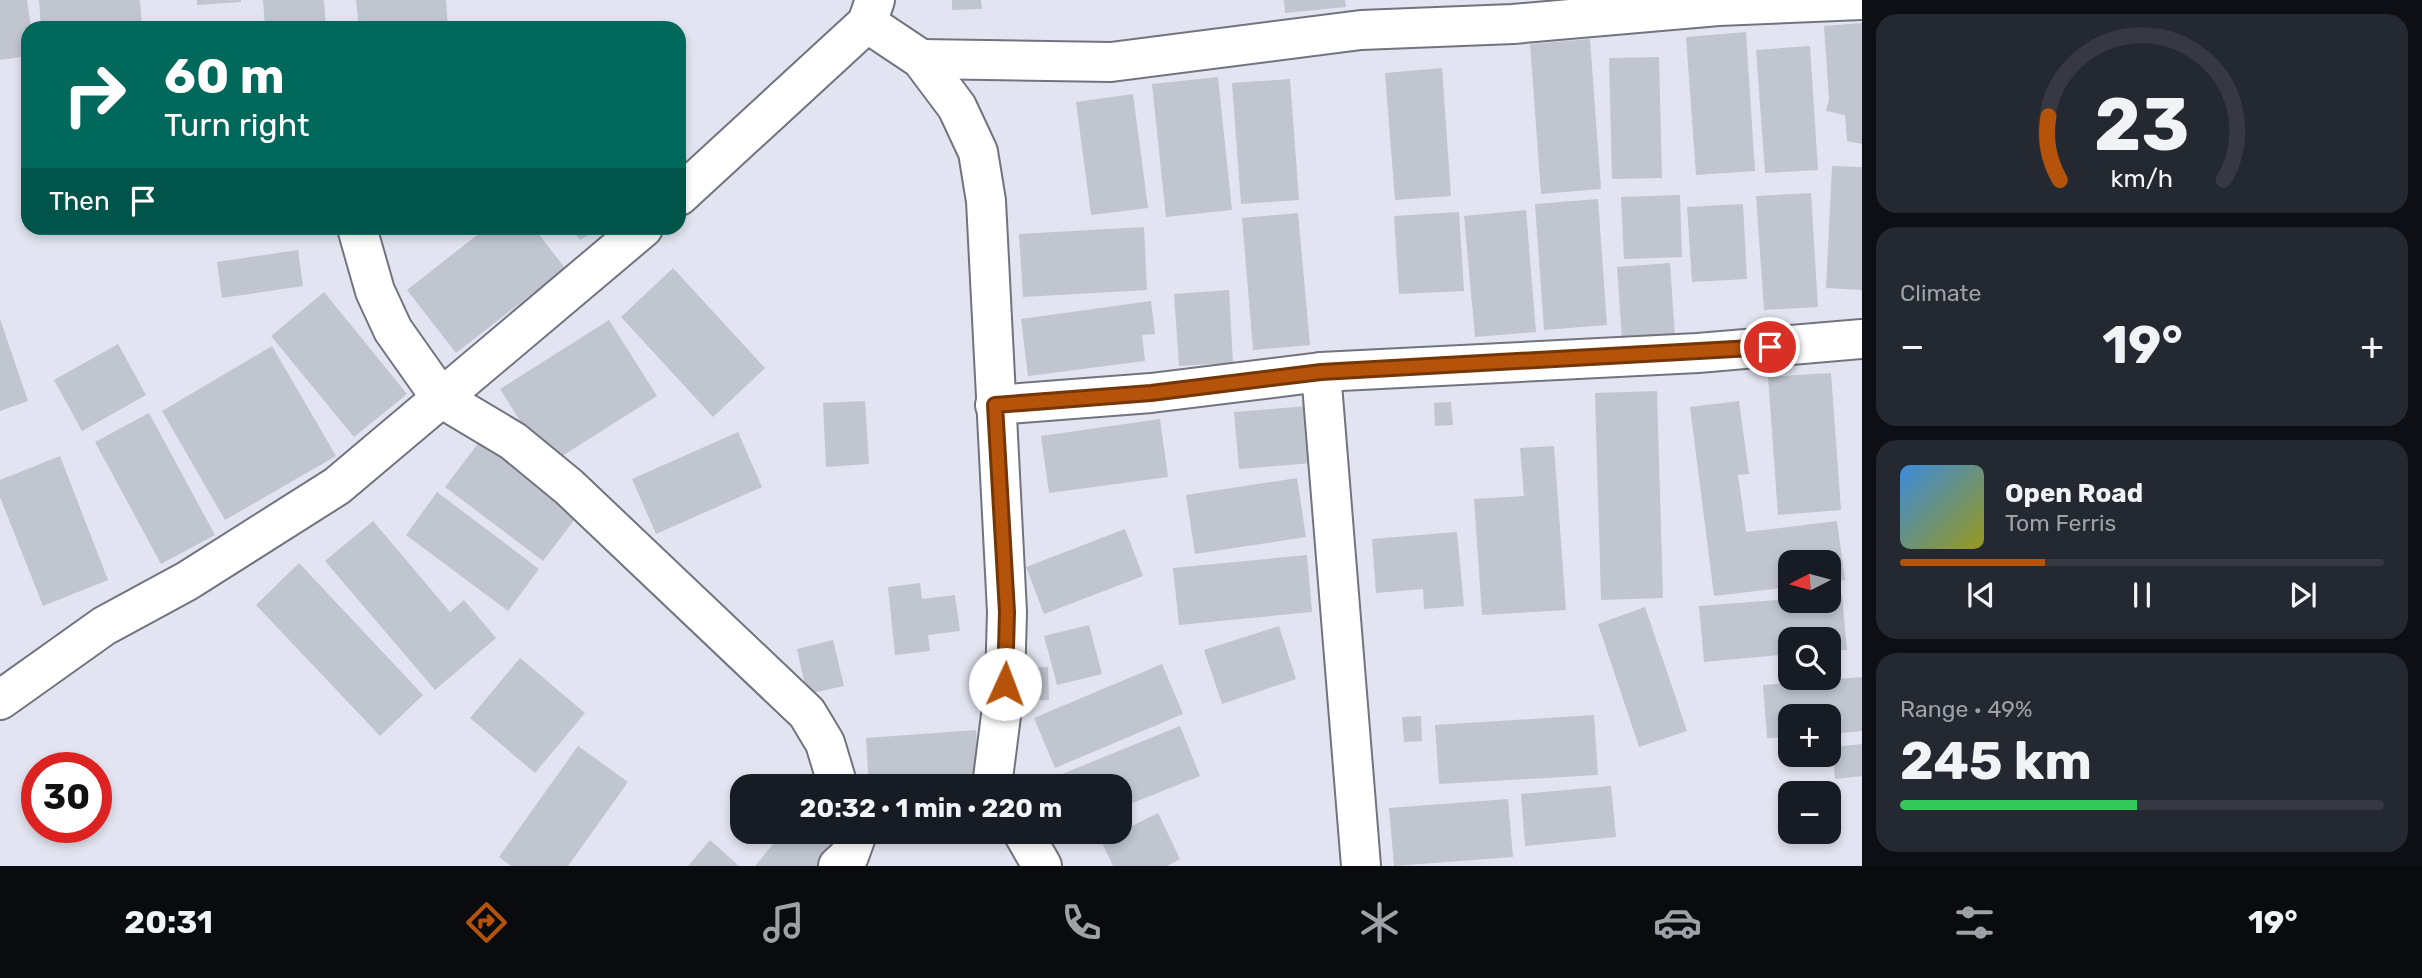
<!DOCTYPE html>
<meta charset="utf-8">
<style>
:root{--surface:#171b24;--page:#242831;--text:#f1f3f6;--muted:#9ea1a6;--line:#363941;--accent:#b45309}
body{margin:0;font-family:Rubik,sans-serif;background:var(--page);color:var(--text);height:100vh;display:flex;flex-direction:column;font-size:26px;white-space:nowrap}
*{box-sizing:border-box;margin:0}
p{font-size:23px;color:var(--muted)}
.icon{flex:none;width:38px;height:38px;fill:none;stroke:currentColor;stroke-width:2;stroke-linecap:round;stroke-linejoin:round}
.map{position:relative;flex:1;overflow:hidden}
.details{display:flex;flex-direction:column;gap:14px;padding:14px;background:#0d0f14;width:560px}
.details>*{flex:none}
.banner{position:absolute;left:21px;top:21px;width:665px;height:214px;border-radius:21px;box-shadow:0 4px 10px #0003;background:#00695c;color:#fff;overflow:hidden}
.needle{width:46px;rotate:264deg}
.controls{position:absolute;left:1778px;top:550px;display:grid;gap:14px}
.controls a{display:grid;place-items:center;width:63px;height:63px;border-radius:14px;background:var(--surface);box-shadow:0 4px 10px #0003;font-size:35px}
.speed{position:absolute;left:21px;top:752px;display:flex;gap:14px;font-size:35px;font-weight:700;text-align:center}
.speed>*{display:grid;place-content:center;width:91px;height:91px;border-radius:50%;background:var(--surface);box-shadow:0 4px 10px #0003;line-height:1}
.speed .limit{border:10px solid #d22;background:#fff;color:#111}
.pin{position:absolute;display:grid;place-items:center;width:60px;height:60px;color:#fff;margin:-30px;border:4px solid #fff;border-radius:50%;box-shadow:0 2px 7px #0007}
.me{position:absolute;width:77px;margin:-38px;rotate:2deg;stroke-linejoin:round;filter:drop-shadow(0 0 5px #0008)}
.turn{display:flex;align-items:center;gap:24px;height:147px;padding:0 28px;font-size:32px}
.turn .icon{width:91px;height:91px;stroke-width:2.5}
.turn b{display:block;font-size:49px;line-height:60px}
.then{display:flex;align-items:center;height:66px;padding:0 28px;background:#0003;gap:14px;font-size:26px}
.big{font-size:52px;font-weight:700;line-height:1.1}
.details .card{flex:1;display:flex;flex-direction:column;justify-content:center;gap:10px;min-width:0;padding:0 24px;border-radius:21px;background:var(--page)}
.details .dial{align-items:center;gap:0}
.dial svg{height:182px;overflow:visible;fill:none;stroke:var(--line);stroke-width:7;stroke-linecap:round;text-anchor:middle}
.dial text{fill:var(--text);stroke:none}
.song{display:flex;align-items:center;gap:21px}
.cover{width:84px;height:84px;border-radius:10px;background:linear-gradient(135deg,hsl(210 70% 55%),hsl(60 70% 35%))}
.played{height:7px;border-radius:4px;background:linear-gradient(90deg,var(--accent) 30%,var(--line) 30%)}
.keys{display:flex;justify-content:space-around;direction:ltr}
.heat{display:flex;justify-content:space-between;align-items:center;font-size:38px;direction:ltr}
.charge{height:10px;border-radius:5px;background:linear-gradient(90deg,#34c759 49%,var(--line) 0)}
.trip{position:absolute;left:730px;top:774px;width:402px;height:70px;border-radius:21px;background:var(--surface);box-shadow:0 4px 10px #0003;font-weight:700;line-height:70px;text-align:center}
.tab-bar{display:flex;height:112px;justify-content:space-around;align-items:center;background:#090b0e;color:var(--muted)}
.tab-bar .icon{width:49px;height:49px}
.tab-bar .selected{color:var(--accent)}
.tab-bar b{font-size:32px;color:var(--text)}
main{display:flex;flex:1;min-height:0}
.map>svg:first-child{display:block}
.building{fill:#c1c5d0}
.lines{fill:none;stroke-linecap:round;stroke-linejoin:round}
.minor-casing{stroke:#71747e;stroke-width:42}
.minor{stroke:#fff;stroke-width:38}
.route-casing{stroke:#753606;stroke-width:18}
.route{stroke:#b45309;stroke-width:12}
</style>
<main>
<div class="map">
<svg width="1862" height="866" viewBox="0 0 1862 866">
<rect width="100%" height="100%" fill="#e2e5f1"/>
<g class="building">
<polygon points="0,0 27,0 31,28 28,28 28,56 0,60"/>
<polygon points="39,0 140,0 142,28 41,28"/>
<polygon points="197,0 241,0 241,2 197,5"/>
<polygon points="263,0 324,0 326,28 265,28"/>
<polygon points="356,0 446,0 448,28 359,28"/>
<polygon points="952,0 981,0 982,9 952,10"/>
<polygon points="1284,0 1345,0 1346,7 1285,13"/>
<polygon points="1862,23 1862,144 1847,141 1845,115 1826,111 1829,99 1824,26"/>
<polygon points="1746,32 1755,171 1696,175 1686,37"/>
<polygon points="1590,39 1601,189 1541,194 1530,44"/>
<polygon points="1810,46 1818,170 1765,173 1756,50"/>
<polygon points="1659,57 1662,178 1612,179 1609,58"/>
<polygon points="1442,68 1451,196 1395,200 1385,73"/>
<polygon points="1218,77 1232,210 1166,217 1152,84"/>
<polygon points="1290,79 1299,200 1241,204 1232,83"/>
<polygon points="1133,94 1148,208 1091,215 1076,102"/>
<polygon points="1832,166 1862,167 1862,290 1826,288"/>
<polygon points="1811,193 1818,307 1764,310 1756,196"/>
<polygon points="1680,195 1682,257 1624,259 1621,197"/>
<polygon points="1598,199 1607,325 1544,330 1535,204"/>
<polygon points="1743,204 1747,279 1692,282 1687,207"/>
<polygon points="1526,210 1536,332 1475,337 1464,216"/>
<polygon points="1459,212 1464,291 1399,294 1394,216"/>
<polygon points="1298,213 1310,345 1253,350 1242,218"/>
<polygon points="1144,227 1147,290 1023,297 1019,234"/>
<polygon points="202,228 246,228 246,229 203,235"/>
<polygon points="486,228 534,228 565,268 456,353 407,290"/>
<polygon points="571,228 599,228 580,240"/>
<polygon points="298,250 303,286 222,298 217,262"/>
<polygon points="1670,263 1675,337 1622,340 1617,267"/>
<polygon points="673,268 765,368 713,417 621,317"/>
<polygon points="1229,290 1233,363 1179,366 1174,294"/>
<polygon points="324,292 407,394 354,437 271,336"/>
<polygon points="1151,301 1155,334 1142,335 1145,361 1028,376 1021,319"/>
<polygon points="0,319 28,401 0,411"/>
<polygon points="609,320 657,396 548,465 500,389"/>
<polygon points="118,344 146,395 82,431 54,380"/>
<polygon points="272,346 336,456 225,520 162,411"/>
<polygon points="1831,373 1841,510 1778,515 1768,377"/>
<polygon points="1657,391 1663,598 1601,600 1595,393"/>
<polygon points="865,401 869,464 826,467 823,403"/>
<polygon points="1739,401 1749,474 1738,475 1746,532 1837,521 1845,580 1829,582 1829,562 1790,562 1790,587 1714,596 1690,407"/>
<polygon points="1451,402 1453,425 1435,426 1434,403"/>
<polygon points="1308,406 1313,463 1239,469 1234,412"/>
<polygon points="149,413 215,535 161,564 95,442"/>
<polygon points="1160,419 1168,477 1049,493 1041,436"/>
<polygon points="738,432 762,487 656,534 632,479"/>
<polygon points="483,437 581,511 543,561 445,487"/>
<polygon points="1554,446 1566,610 1482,615 1474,499 1524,496 1520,448"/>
<polygon points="60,456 108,580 43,606 0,497 0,480"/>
<polygon points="1297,478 1306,537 1195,554 1186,495"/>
<polygon points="437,492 539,569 508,611 406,535"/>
<polygon points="373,521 450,612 464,600 496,638 435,690 325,561"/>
<polygon points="1125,529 1143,576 1044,614 1026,567"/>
<polygon points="1457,532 1464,606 1424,609 1423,589 1376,593 1372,539"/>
<polygon points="1307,555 1312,612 1179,625 1173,568"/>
<polygon points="299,563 423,695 380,736 256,605"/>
<polygon points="920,583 922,599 955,595 960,631 928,635 930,651 895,655 888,587"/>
<polygon points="1842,595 1847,650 1829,651 1829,639 1790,639 1790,654 1704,662 1699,606 1790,599 1829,600 1829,596"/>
<polygon points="1645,607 1687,731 1639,747 1598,624"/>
<polygon points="1089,625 1102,674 1057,685 1044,636"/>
<polygon points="1279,626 1296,679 1222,704 1204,650"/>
<polygon points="833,640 844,686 807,694 797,649"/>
<polygon points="520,658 585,713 535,773 470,718"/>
<polygon points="1162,664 1183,714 1055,768 1034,718"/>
<polygon points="1048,667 1049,700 1020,701 1019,668"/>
<polygon points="1862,677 1862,731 1829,734 1829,716 1790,716 1790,737 1767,738 1763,685"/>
<polygon points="1594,715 1598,775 1439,784 1435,725"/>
<polygon points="1421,716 1422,741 1404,742 1402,717"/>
<polygon points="1180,726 1200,776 1120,808 1120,786 1067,786 1062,774"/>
<polygon points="976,730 979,779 946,780 946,786 869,786 866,738"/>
<polygon points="1862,744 1862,776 1835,779 1832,747"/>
<polygon points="578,746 628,782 568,866 511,866 499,857"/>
<polygon points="1611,786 1616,837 1525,846 1521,794"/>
<polygon points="1508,799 1513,857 1394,866 1389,808"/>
<polygon points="1158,813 1180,859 1167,866 1113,866 1101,841"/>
<polygon points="784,831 866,831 837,866 755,866"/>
<polygon points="710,840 739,866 688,866"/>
</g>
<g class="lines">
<g class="minor-casing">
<g id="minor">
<polyline points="867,23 921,59 957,107 978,152 986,201 1007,612 1005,684 992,786"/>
<polyline points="921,59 1111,62 1361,30 1513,24 1718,6 1862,0"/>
<polyline points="679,196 867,23 875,0"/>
<polyline points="357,228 375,291 393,330 441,398 513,441 569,487 807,713 825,743 838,786"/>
<polyline points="1321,372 1361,866"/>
<polyline points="995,405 1151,393 1321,372 1698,353 1862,339"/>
<polyline points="0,700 104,626 187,581 337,486 643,228"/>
<polyline points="1022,831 1042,866"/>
<polyline points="838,866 849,856 858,831"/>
</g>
</g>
<use href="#minor" class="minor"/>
</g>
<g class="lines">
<g class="route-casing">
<polyline id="route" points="1005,684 1007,612 995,405 1151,393 1321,372 1770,347"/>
</g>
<use href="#route" class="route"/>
</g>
</svg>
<div class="controls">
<a><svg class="needle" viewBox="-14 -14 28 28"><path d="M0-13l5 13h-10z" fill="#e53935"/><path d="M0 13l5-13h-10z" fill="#9ea1a6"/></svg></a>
<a><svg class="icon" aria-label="search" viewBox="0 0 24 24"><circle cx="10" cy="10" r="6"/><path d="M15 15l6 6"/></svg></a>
<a>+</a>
<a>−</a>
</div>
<div class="speed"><div class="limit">30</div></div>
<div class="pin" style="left:1770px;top:347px;background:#d93025"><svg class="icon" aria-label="arrive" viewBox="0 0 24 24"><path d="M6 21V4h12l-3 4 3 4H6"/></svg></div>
<svg class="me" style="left:1005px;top:684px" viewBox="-20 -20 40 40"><circle r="19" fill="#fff"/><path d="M0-13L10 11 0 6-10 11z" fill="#b45309"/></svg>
<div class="trip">20:32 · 1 min · 220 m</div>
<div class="banner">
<div class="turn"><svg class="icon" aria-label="right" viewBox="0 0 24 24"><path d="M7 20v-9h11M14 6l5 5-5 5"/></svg><div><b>60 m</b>Turn right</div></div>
<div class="then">Then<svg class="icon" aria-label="arrive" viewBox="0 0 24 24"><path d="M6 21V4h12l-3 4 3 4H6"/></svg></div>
</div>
</div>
<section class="details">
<div class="card dial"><svg viewBox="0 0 100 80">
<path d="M14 69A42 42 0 1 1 86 69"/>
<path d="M14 69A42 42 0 0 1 9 41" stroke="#b45309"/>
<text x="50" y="56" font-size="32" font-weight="700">23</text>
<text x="50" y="72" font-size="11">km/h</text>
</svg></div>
<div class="card"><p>Climate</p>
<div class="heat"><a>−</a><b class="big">19°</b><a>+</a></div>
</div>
<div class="card">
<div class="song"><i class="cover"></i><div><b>Open Road</b><p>Tom Ferris</p></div></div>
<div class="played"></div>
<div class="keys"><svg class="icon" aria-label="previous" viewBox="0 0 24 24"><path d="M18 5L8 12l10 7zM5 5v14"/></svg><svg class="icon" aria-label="pause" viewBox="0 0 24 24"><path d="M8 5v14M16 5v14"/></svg><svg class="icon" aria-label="next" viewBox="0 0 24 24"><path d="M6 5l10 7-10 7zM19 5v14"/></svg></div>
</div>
<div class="card"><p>Range · 49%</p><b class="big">245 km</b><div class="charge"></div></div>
</section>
</main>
<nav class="tab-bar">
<b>20:31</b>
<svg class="icon selected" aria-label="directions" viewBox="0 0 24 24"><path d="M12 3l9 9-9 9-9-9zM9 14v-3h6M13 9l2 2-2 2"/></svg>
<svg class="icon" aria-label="music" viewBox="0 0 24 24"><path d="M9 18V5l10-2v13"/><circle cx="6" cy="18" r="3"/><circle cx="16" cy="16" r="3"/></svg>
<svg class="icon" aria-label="phone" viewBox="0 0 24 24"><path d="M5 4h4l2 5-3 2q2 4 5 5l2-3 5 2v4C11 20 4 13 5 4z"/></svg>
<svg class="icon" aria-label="climate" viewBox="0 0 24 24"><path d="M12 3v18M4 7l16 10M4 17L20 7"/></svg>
<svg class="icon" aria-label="car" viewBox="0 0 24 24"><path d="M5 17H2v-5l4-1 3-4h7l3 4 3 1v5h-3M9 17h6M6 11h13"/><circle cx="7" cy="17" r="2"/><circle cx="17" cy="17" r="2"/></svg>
<svg class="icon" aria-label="filters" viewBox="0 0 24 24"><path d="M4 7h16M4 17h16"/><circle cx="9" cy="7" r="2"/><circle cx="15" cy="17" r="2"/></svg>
<b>19°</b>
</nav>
